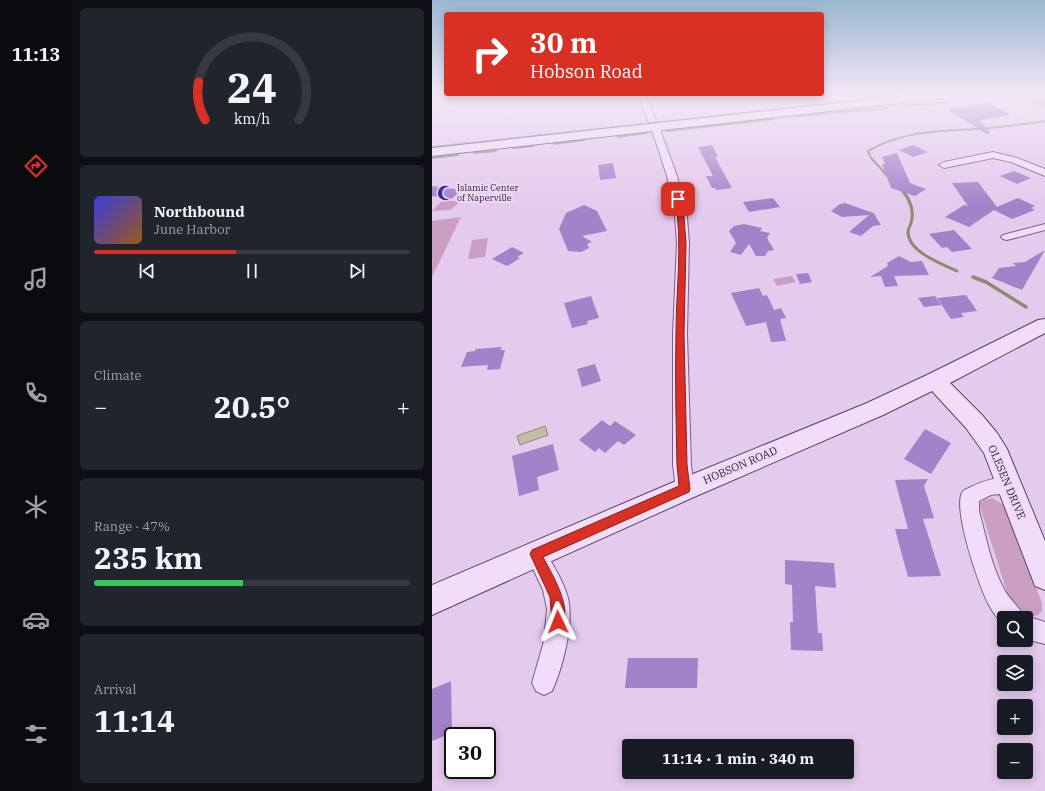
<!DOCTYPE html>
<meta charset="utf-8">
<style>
:root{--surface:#171b24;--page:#20242c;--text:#f1f3f6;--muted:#9ea1a6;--line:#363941;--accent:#d93025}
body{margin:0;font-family:"IBM Plex Serif",serif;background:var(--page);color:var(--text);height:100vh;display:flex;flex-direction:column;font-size:15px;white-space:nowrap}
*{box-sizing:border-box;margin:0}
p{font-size:13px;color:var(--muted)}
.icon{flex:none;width:22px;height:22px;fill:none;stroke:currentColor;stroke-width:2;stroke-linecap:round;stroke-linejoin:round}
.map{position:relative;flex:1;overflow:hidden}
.details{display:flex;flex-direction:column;gap:8px;padding:8px;background:#0d0f14;width:360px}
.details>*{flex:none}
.top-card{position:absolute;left:12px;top:12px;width:380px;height:84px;border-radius:4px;box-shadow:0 2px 10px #0003;background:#d93025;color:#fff;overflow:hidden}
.controls{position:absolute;left:565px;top:611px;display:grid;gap:8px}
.controls a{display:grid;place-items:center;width:36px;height:36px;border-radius:4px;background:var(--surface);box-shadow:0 2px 10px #0003;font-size:20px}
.speed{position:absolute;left:12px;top:727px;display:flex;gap:8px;font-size:20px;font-weight:700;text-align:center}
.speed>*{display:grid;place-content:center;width:52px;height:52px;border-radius:50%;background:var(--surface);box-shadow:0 2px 10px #0003;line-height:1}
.speed .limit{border:2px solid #111;border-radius:6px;background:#fff;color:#111}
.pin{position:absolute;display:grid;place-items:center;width:34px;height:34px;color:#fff;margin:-17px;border-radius:8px;box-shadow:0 2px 6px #0006}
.me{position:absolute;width:44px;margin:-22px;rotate:358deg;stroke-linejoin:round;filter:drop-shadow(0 0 3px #0008)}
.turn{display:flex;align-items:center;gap:14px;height:84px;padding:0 20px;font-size:18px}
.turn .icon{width:52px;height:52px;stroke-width:2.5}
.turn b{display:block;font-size:28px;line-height:34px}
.big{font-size:30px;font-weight:700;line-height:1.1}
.details .tile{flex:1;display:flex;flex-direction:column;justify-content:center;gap:6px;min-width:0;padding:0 14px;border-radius:6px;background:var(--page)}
.details .dial{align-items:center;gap:0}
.dial svg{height:104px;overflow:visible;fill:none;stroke:var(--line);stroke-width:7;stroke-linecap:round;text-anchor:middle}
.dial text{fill:var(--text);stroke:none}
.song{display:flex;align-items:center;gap:12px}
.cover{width:48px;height:48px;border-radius:6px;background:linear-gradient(135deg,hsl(240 70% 55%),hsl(30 70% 35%))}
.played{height:4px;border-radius:2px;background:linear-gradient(90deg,var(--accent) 45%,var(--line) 45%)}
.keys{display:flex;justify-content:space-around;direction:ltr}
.heat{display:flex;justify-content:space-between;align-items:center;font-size:22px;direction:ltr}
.charge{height:6px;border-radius:3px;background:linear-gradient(90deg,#34c759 47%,var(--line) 0)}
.trip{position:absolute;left:190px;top:739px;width:232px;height:40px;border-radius:4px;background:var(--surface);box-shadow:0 2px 10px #0003;font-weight:700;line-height:40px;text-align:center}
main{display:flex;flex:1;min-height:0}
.dock{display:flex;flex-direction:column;width:72px;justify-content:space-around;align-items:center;background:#090b0e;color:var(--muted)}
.dock .icon{width:28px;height:28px}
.dock .selected{color:var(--accent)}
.dock b{font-size:18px;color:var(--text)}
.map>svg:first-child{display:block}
.green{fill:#cb9ec4}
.water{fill:#c2bcaa;stroke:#908a71}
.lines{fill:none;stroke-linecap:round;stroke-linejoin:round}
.stream-far2{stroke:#908a71;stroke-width:2}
.stream-far1{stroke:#908a71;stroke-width:3}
.stream{stroke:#908a71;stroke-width:3.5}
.building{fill:#a382c9}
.street-casing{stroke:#785f89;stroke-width:2}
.secondary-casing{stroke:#59426b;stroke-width:2}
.street{fill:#f1ddf8;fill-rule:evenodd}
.secondary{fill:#f1ddf8;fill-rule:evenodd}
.route{fill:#d93025;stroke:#8d1f18}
.labels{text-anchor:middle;stroke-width:4;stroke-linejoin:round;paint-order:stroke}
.far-poi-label{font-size:9px;fill:#2f223b;stroke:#eed9f5;text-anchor:start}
.street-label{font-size:11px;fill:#2f223b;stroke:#eed9f5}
</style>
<main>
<nav class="dock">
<b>11:13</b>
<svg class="icon selected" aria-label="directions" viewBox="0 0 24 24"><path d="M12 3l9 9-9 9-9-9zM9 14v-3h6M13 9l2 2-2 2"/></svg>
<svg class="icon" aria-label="music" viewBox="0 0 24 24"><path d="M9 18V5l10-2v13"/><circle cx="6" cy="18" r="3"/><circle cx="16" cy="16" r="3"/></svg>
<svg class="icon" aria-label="phone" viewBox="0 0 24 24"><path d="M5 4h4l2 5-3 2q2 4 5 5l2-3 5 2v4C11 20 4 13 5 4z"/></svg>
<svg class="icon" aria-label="climate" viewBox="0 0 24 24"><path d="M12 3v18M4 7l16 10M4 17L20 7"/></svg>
<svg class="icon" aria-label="car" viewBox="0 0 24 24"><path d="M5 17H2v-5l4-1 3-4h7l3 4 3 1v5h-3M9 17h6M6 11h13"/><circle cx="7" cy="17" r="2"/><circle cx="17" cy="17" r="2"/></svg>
<svg class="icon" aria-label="filters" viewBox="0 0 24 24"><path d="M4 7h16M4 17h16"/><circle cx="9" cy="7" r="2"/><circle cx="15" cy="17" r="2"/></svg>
</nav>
<section class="details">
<div class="tile dial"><svg viewBox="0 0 100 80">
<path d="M14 69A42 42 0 1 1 86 69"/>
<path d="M14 69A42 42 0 0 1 9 40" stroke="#d93025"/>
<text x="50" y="56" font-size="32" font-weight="700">24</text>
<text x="50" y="72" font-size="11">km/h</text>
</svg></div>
<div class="tile">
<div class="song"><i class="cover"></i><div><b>Northbound</b><p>June Harbor</p></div></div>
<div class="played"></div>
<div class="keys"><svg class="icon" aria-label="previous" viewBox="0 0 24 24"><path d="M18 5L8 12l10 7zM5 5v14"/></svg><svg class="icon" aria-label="pause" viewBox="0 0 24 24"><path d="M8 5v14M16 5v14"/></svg><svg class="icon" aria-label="next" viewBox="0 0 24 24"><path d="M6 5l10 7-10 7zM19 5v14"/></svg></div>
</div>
<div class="tile"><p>Climate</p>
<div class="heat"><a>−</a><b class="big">20.5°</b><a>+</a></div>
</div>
<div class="tile"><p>Range · 47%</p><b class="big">235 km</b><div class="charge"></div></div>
<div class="tile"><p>Arrival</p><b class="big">11:14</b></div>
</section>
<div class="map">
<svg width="613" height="791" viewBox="0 0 613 791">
<rect width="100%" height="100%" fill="#e4caed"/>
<g class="green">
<polygon points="481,93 505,93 0,151 0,146"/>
<polygon points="613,93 613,108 572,94 575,93"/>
<polygon points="10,201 29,201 18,210 0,211"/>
<polygon points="29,217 0,277 0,221"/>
<polygon points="56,238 53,257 36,259 40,240"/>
<polygon points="360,276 364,282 345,286 341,279"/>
<polygon points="560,498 574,506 610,603 610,611 606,615 597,617 591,616 578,602 547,504 552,500"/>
</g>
<polygon class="water" points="113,426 116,435 88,445 85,436"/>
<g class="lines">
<g class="stream-far2">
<polyline points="473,106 516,102"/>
<polyline points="365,116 455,108"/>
<polyline points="235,131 342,119"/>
<polyline points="186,137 214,133"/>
<polyline points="122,144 152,140"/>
<polyline points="81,148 102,146"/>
<polyline points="42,153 64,151"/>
<polyline points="0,158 26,155"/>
<path d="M 453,173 L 439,158 L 436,151 C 476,128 514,132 558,128 C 576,126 595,124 613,121"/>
</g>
<g class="stream-far1">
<polyline points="452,172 456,176"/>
<path d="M 469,189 C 477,198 483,210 479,223 C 478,226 476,229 476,232 C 476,252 510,264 525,271"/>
</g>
<polyline class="stream" points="541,277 554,282 594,307"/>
</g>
<g class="building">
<polygon points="557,103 579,115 547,120 558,132 556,135 515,109"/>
<polygon points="280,145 286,157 283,157 300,188 284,190 283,188 280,188 274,176 281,176 266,147"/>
<polygon points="481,145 496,152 481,157 467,150"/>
<polygon points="465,153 478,183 494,189 483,196 459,188 450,164 453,164 450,157"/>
<polygon points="181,163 184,178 168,180 166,165"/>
<polygon points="582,171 599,178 585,184 568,176"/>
<polygon points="546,182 565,207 586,198 603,206 599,208 603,210 580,219 562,210 537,227 513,217 532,205 536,206 520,183"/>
<polygon points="0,186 30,190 19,199 0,196"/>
<polygon points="341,198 348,207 317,212 311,202"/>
<polygon points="413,203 444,214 442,214 449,225 441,226 429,236 417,232 437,215 410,217 399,211 408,204"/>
<polygon points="152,205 165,211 175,231 150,236 160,242 155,244 157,248 149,252 136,251 127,229 134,213"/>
<polygon points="312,224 330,228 328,231 338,233 335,238 342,250 336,251 333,256 324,256 317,244 309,255 298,252 304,243 297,231 302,226"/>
<polygon points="522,230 540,249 520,252 515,247 510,248 497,234"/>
<polygon points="80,247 92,253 85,257 88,258 75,266 60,259"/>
<polygon points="613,250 590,290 560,278 567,268 584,266 581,263 593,262"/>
<polygon points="467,256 479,262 490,261 497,275 462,276 466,286 453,287 449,276 438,277 456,266 455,263"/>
<polygon points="376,273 380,282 368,284 364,274"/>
<polygon points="327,288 331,296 335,295 342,310 349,308 354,318 348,319 354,341 339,342 334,322 314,326 299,293"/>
<polygon points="534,295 545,311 529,313 532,317 519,319 505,298"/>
<polygon points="159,296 167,318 155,321 156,324 140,328 132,303"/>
<polygon points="503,296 509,305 492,307 486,298"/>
<polygon points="70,347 68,350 73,350 68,369 55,370 56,365 29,367 35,352 43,351 44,349"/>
<polygon points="163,364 169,381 150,387 145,369"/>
<polygon points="170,420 178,426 183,421 204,435 192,445 186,441 173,453 167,448 163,452 147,440"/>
<polygon points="493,429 519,443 499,474 472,459"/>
<polygon points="121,444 127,470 105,477 107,490 87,496 80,456"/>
<polygon points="496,479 492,486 502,518 491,519 509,576 476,577 463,529 476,529 463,480"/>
<polygon points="353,560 402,563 404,588 383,586 386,633 390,633 391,651 359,650 358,622 361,622 360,585 353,584"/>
<polygon points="196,658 266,658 265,688 193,688"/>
<polygon points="19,681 20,733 0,741 0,689"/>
</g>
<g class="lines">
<g class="street-casing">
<g id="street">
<polygon points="205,94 213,94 224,120 223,122 217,122 216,120"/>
<polygon points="223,124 227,127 245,176 255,217 257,243 255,334 259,465 262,489 260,495 253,497 246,495 244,489 241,465 241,334 245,243 243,217 235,176 219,127"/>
<polygon points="561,152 585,158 613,169 613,176 579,162 561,158 512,168 507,165 512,162"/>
<polygon points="613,224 613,230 575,240 571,239 569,237 571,235"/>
<path d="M 577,477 L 584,479 L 586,485 L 584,491 L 577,493 L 559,495 L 547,501 L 547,511 C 554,537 559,565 572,589 C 577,599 587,606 592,617 L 594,616 L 613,622 L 613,644 L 594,639 L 594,618 L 572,618 L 572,625 C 566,619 561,613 557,605 C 548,589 519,506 531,491 C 533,489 537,488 539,487 C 552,480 563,478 577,477 Z"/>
<path d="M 104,544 C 113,548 116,556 121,565 C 127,575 133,587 136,598 C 142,624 131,667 120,691 L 112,695 L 104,691 L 100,683 L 112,641 L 115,609 L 111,590 L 94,554 L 97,547 Z"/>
</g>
</g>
<g class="secondary-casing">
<g id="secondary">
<polygon points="498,93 535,93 530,96 0,156 0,148"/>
<polygon points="613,319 613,333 518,383 550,415 565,433 575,449 613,541 613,590 603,586 552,453 534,428 500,391 451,415 262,497 0,615 0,585 244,481 435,403 495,375 606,320"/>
</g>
</g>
<use href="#street" class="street"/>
<use href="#secondary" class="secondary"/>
</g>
<linearGradient id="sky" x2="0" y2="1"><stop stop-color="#99b7cf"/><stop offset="0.46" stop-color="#f3e7f7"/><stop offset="1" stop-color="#f3e7f7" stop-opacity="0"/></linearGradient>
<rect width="613" height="204" fill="url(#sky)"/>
<path class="route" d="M 246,197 L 249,199 L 252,217 L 254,244 L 252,334 L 255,465 L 258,489 L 257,492 L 111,557 C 121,576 139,605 131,626 L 126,628 L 122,626 L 120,622 L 118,597 L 98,554 L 100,550 L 247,486 L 245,465 C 244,421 243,377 244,333 C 244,289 251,244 243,199 Z"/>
<defs>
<g id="mosque-bare" transform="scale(1.2)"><path d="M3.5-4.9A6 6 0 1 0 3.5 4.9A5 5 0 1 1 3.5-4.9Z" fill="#353196" stroke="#eed9f5" stroke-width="2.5" paint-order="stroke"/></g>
</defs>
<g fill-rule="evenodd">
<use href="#mosque-bare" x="13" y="193"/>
</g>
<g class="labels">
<g class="far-poi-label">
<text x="25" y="191">Islamic Center<tspan x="25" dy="10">of Naperville</tspan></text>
</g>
<g class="street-label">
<text transform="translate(308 465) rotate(-23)" y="4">HOBSON ROAD</text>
<text transform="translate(575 482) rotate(67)" y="4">OLESEN DRIVE</text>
</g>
</g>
</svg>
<div class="controls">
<a><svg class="icon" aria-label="search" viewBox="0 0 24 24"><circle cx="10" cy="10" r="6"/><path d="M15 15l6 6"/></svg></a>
<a><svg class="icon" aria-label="layers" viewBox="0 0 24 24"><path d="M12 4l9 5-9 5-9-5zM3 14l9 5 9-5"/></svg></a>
<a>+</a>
<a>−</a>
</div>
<div class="speed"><div class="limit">30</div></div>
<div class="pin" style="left:246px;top:199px;background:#d93025"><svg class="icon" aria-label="arrive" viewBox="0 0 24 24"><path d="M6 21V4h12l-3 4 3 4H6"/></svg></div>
<svg class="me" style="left:126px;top:622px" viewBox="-20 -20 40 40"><path d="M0-17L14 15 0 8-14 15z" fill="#d93025" stroke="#fff" stroke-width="4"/></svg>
<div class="trip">11:14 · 1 min · 340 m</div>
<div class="top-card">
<div class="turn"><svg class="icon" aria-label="right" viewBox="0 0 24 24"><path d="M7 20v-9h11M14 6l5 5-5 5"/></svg><div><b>30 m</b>Hobson Road</div></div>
</div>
</div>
</main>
